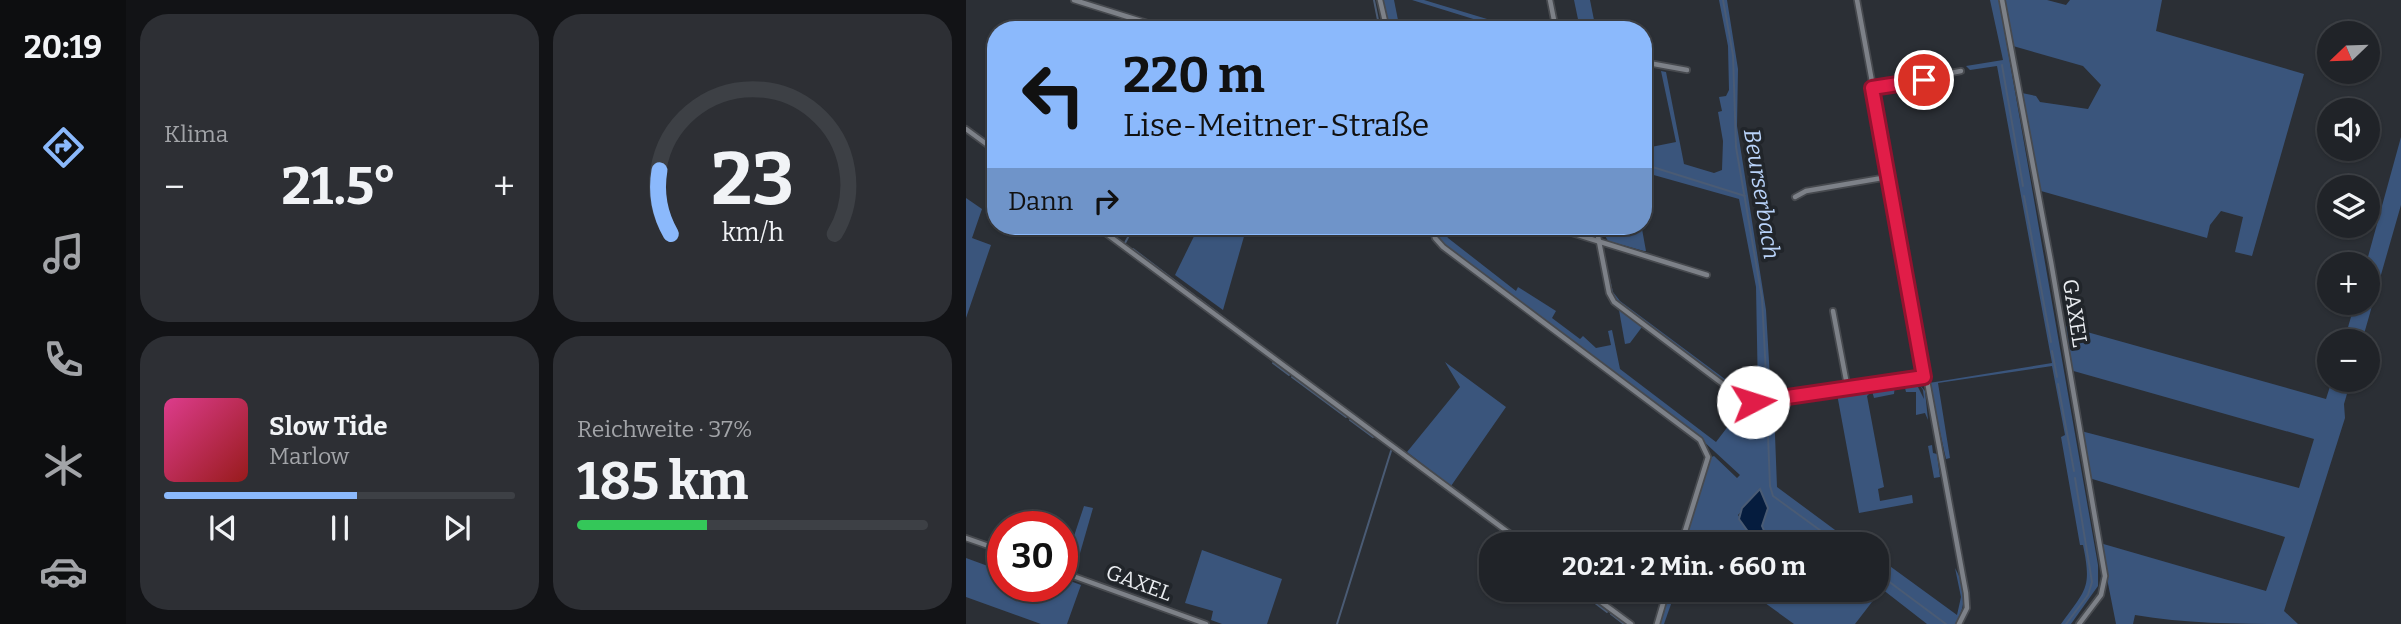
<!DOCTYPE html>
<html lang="de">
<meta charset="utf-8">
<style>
:root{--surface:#202328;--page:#2d2f34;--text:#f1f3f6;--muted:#a2a4a8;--line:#3d4045;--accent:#8bb9fc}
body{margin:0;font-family:Bitter,serif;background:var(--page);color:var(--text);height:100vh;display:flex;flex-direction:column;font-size:26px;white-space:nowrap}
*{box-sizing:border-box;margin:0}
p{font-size:23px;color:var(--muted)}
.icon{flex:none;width:38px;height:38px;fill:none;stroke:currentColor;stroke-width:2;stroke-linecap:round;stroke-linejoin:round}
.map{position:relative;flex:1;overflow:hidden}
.sheet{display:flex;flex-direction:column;gap:14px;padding:14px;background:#121316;width:840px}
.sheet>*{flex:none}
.banner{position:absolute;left:21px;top:21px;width:665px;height:214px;border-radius:28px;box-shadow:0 2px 5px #0004,0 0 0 2px var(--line);background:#8bb9fc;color:#111;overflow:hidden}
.needle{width:46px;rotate:247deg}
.fabs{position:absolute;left:1351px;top:21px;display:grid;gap:14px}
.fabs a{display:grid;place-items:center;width:63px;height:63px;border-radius:50%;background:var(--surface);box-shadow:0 2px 5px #0004,0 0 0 2px var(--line);font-size:35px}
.speed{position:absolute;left:21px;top:511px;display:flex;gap:14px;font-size:35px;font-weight:700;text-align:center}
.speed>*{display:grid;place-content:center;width:91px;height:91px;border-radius:50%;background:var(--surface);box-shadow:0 2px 5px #0004,0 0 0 2px var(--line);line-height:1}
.speed .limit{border:10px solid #d22;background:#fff;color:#111}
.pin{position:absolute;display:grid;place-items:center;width:60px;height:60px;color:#fff;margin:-30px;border:4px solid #fff;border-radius:50%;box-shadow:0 2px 7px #0007}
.me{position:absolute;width:77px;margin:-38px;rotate:85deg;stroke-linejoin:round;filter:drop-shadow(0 0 5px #0008)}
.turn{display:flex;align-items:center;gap:24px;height:147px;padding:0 21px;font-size:32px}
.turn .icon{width:91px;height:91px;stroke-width:2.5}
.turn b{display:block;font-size:49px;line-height:60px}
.then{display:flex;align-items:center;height:66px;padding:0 21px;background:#0003;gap:14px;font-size:26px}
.big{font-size:52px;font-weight:700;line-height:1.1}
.sheet .widget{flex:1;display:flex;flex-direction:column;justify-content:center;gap:10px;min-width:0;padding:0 24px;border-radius:28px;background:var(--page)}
.sheet .dial{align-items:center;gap:0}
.dial svg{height:182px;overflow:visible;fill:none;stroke:var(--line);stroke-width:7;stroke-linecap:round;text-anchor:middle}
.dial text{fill:var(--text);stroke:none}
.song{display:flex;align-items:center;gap:21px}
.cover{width:84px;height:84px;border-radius:10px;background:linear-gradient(135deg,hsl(330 70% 55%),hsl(0 70% 35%))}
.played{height:7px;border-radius:4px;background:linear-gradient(90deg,var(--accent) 55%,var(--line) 55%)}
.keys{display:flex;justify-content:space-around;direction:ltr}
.heat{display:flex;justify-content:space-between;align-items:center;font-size:38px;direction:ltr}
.charge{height:10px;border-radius:5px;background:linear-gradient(90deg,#34c759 37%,var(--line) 0)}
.sheet .tiles{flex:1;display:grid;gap:14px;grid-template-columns:repeat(2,1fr)}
.trip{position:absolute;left:513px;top:532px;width:410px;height:70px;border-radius:28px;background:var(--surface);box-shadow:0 2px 5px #0004,0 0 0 2px var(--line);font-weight:700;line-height:70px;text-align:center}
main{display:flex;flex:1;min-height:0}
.dock{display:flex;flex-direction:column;width:126px;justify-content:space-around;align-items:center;background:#0d0e10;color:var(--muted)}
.dock .icon{width:49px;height:49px}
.dock .on{color:var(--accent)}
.dock b{font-size:32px;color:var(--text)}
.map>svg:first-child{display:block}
.green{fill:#3a557c}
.water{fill:#051c3e;stroke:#4a5b74;stroke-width:2}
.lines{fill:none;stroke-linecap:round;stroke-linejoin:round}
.stream{stroke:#4a5b74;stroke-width:2}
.minor-casing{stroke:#474a4f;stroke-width:8}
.minor{stroke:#7d8188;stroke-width:4.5}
.route-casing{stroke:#92132f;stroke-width:18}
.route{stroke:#e11d48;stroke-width:12}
.labels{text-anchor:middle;stroke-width:7;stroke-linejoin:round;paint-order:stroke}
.street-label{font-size:21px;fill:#eaedf1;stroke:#21252a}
.water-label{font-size:23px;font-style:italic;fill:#b9d3f9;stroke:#21252a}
</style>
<main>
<nav class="dock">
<b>20:19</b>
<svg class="icon on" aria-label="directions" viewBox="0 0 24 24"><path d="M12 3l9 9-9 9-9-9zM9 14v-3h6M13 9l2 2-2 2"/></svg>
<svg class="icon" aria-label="music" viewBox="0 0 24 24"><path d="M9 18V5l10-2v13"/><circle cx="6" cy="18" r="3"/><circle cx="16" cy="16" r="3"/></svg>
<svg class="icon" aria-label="phone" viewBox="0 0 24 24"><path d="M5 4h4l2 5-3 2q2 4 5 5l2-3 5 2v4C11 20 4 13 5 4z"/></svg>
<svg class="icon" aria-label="climate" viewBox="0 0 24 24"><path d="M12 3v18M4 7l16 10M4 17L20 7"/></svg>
<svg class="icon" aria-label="car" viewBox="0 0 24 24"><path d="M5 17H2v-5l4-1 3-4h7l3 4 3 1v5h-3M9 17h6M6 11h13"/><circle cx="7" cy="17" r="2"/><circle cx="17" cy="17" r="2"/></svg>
</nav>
<section class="sheet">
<div class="tiles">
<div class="widget"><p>Klima</p>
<div class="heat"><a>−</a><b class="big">21.5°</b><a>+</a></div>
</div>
<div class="widget dial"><svg viewBox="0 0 100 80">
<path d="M14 69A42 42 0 1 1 86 69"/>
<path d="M14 69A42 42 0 0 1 9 41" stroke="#8bb9fc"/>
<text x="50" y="56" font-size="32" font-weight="700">23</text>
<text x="50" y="72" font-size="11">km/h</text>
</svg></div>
<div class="widget">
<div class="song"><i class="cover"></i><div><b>Slow Tide</b><p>Marlow</p></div></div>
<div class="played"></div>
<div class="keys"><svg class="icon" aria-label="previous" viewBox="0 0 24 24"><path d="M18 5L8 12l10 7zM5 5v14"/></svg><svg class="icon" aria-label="pause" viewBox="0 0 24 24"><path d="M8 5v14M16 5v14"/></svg><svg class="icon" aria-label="next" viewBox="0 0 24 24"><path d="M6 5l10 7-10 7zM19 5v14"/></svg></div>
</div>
<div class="widget"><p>Reichweite · 37%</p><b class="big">185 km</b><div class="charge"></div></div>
</div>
</section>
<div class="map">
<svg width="1435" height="624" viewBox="0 0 1435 624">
<rect width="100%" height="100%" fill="#2b2f35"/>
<g class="green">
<polygon points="415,0 428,0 434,30 422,30"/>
<polygon points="446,0 458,0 531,22 530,26"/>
<polygon points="608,0 624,0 630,30 613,24"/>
<polygon points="753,0 761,0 772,69 771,126 800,310 805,396 792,394 790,287 773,199 677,172 677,153 680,148 710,142 695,71 700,72 718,164 748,173 756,170 757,141 752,112 756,111 753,97 760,96 763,90 762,46"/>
<path d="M 1024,0 L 1033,0 L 1132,565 L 1132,586 L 1105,624 L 1095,624 C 1120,589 1126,589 1117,545 L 1114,545 L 1095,437 L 1099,435 L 1086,366 L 972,383 L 984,458 L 980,459 L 963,383 L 1086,363 L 1031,66 L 1004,70 L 1000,66 L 1037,60 Z"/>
<polygon points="1039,0 1081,0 1100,5 1104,0 1196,0 1190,31 1338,74 1286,256 1269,252 1277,217 1255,211 1244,225 1241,238 1075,191 1056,93 1070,96 1074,102 1122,109 1135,85 1117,66 1047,46"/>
<polygon points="1435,137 1435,205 1396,341 1378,341 1389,303 1402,303 1400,264"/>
<polygon points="0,198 16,209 6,238 25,245 0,318"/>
<polygon points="233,226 281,226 257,310 209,275"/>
<polygon points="468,226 478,226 477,230 482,238 550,291 552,287 590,311 586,318 614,339 617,336 630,348 645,345 642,331 646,330 654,369 750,442 779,404 803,405 808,409 811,487 888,544 804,544 796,525 802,508 794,489 772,515 791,544 717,544 743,458 748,456 771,478 774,475 736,440 481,247 473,241"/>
<polygon points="676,229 680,251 678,251 642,241 637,232 642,231 644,235"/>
<polygon points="638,252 647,292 654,301 783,397 775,395 651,301 645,290"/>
<polygon points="653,310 676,327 664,343 659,344"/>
<path d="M 1096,325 L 1360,399 L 1366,380 L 1385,380 L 1378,404 L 1379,418 L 1318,611 L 1332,624 C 1278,624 1220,624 1169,615 L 1167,624 L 1150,624 L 1134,543 L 1300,591 L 1319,537 L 1123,478 L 1115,431 L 1333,488 L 1348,439 L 1104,370 Z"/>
<polygon points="479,362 540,407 485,486 441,452 494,387"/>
<polygon points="950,383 958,399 957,390 952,383 959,391 962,420 959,413 950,415 950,392 940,392 938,384"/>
<polygon points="929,385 928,394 908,398 906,391 901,396 918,487 912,489 914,501 946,495 947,503 893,513 871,394"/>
<polygon points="966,445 967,453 971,454 974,477 968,478 962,446"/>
<polygon points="118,506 127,508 108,574 97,569"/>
<polygon points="236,550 316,579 301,624 256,624 245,620 247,611 219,603"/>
<path d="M 910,556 L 991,615 L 995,597 L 989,568 C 1000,587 1001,606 989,624 L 961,624 L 916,589 L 889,624 L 828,624 L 781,590 L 910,590 Z"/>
<polygon points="35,557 37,586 96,586 96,578 115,585 101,624 75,624 0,597 0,558 30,569"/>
<polygon points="702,590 710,590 698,624 692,624"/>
</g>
<polygon class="water" points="794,489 802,508 796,526 804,544 791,544 773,519 776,508"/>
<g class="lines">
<g class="stream">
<polyline points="408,0 414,30"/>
<polyline points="757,0 767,55 770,147 796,298 801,394"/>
<polyline points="1036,65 1057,186"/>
<polyline points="677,164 779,196"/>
<polyline points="1058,196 1085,342"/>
<polyline points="159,243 168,226"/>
<polyline points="167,249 229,296"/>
<polyline points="232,298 290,342"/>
<polyline points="1086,351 1091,377"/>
<polyline points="307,363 323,375"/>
<polyline points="326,377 380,417"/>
<polyline points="1092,384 1108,471"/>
<polyline points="801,410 804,486 807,496 873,544"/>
<polyline points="384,420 407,437"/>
<polyline points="910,572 980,624"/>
<polyline points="612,590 641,612"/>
<polyline points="821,590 837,590"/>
<polyline points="855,590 872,596 885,590"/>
<polyline points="645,614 658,624"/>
<polyline points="371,624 425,451"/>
<polyline points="1100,624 1122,595 1126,582 1109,478"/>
</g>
<g class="minor-casing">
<g id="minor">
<polyline points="108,0 204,30"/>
<polyline points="414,0 421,30"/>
<polyline points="584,0 590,30"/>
<polyline points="891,0 1000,593 1001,608 993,624"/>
<polyline points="1036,0 1085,262 1139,576 1135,595 1113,624"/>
<polyline points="677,62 721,70"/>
<polyline points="906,88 995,71"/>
<polyline points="0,129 30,151"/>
<polyline points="829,197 840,191 922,177"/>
<polyline points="130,226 558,544"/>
<polyline points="466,226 469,238 477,247 734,440 742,457 715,544"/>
<polyline points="583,226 741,275"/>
<polyline points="630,226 643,293 648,302 778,400 800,402 958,377"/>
<polyline points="867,311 882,390"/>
<polyline points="0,538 37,551"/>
<polyline points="96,572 240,624"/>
<polyline points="619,590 665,624"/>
<polyline points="691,624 701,590"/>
</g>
</g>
<use href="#minor" class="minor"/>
</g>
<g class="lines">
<g class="route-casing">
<polyline id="route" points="787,402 958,377 906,88 958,80"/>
</g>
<use href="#route" class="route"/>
</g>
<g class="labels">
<g class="street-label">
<text transform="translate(1109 313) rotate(81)" y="7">GAXEL</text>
<text transform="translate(173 583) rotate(20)" y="7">GAXEL</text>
</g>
<g class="water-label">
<text transform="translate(796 194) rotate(81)" y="8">Beurserbach</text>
</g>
</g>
</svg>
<div class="fabs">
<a><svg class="needle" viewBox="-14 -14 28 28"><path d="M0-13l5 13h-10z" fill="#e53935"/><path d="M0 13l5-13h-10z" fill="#a2a4a8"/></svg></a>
<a><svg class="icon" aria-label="sound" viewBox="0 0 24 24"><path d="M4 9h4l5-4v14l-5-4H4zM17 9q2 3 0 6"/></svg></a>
<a><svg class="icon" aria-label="layers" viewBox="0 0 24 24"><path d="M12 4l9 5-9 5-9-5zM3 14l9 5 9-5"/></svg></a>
<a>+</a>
<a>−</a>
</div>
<div class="speed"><div class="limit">30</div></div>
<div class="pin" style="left:958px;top:80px;background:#d93025"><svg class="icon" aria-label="arrive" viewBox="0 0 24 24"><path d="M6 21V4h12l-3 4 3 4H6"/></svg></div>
<svg class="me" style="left:787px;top:402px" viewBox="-20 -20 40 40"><circle r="19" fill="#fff"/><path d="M0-13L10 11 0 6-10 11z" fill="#e11d48"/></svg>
<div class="trip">20:21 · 2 Min. · 660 m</div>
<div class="banner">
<div class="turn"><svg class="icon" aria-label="left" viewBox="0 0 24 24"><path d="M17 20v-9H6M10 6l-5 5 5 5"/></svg><div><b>220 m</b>Lise-Meitner-Straße</div></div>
<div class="then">Dann<svg class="icon" aria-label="right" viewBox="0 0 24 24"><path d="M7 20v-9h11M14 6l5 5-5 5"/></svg></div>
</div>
</div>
</main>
